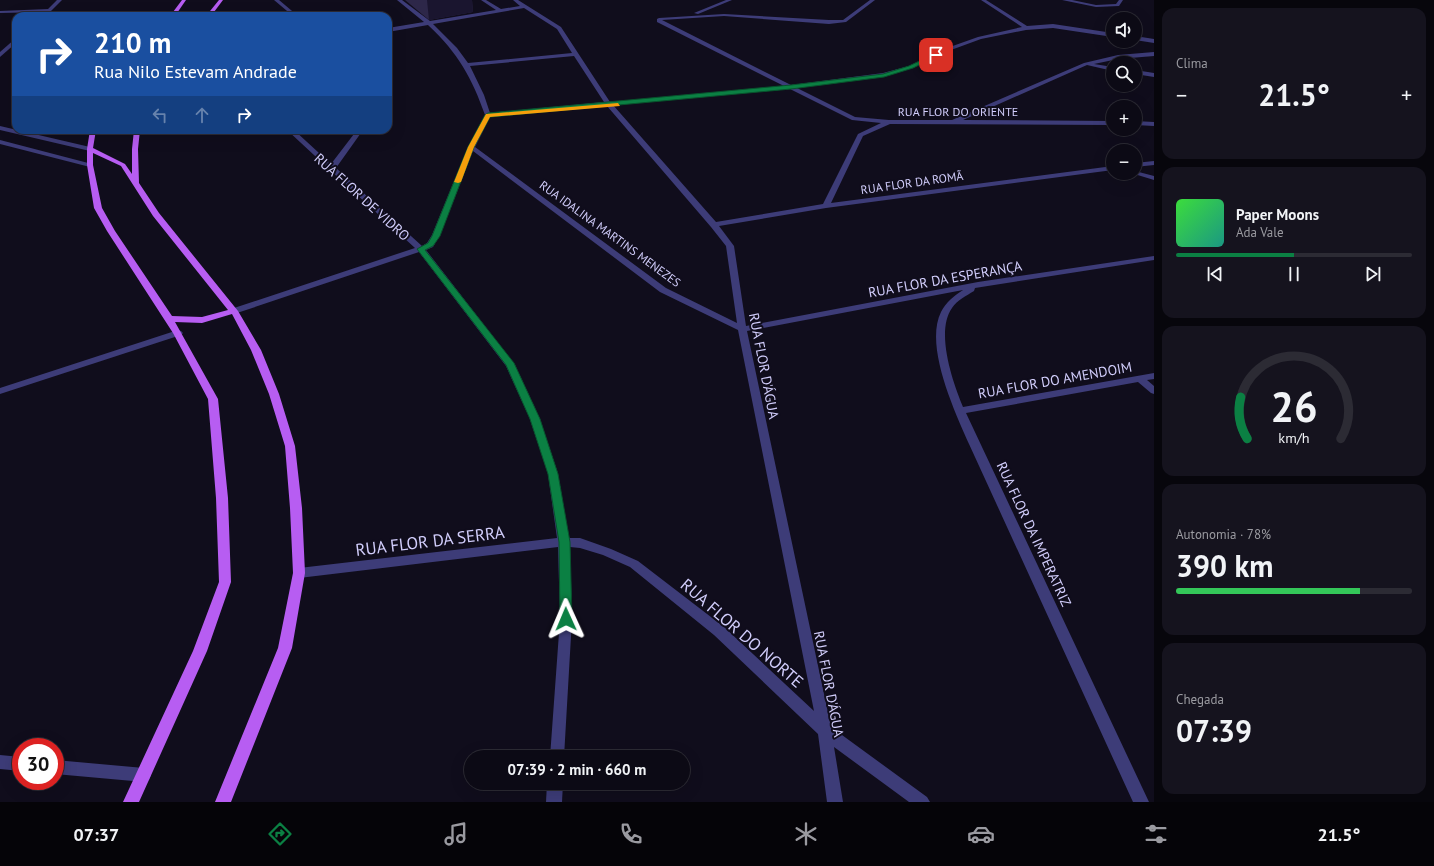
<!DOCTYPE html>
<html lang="pt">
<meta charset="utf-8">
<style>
:root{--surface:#0c0a15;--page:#15131e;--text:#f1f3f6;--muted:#9a9aa0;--line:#2c2b34;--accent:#0b8043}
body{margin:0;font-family:"PT Sans",sans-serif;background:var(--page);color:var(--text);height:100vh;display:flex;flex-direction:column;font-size:15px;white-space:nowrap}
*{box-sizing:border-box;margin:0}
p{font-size:13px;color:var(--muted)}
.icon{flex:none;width:22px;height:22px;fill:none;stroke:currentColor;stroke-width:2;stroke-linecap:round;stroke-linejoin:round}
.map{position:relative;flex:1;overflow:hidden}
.drawer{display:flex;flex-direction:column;gap:8px;padding:8px;background:#07060c;width:280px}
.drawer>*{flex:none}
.guide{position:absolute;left:12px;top:12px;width:380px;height:122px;border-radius:12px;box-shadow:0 4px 16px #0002,0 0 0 1px var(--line);background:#1a4fa0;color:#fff;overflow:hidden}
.controls{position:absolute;left:1106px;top:12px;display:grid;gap:8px}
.controls a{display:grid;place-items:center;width:36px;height:36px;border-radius:50%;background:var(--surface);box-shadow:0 4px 16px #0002,0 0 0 1px var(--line);font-size:20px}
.speed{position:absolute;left:12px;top:738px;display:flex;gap:8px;font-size:20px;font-weight:700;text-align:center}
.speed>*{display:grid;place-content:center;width:52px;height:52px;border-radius:50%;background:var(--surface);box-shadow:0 4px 16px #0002,0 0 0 1px var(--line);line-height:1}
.speed .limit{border:6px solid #d22;background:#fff;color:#111}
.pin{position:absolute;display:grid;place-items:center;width:34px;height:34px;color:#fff;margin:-17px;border-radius:8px;box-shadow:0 2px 6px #0006}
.me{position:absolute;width:44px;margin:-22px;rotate:359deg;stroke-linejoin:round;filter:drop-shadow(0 0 3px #0008)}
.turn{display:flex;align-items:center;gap:14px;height:84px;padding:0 16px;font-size:18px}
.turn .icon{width:52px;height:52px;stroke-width:2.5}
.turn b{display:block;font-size:28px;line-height:34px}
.lanes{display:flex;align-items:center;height:38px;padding:0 16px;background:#0003;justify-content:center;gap:20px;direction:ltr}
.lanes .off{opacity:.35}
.big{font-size:30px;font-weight:600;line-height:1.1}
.drawer .widget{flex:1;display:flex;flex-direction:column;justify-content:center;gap:6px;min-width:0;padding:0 14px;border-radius:12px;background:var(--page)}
.drawer .dial{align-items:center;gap:0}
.dial svg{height:104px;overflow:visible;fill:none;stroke:var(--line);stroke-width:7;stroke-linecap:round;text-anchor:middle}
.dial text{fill:var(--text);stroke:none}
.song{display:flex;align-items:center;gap:12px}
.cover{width:48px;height:48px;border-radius:6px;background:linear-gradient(135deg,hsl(120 70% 55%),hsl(170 70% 35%))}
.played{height:4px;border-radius:2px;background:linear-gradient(90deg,var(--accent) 50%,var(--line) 50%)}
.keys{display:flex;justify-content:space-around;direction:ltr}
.heat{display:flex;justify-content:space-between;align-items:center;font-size:22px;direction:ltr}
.charge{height:6px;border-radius:3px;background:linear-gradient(90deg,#34c759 78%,var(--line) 0)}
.trip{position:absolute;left:464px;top:750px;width:226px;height:40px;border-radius:20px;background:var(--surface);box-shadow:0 4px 16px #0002,0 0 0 1px var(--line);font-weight:600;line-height:40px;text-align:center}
.menu{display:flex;height:64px;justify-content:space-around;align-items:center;background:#050408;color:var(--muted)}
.menu .icon{width:28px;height:28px}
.menu .active{color:var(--accent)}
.menu b{font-size:18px;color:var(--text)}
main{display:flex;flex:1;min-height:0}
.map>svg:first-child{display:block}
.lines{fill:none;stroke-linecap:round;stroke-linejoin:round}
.minor{fill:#3d3c78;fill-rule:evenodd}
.major{fill:#b75df2;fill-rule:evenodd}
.wall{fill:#2d2749}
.shaded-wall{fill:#1a152f}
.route{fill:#0b8043;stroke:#07532c}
.slow{fill:#f59e0b}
.labels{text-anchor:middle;stroke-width:4;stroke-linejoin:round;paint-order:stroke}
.far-street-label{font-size:12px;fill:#d1cdfb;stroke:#100d1c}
.street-label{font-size:14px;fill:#d1cdfb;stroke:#100d1c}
.near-street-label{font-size:17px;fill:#d1cdfb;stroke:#100d1c}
</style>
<main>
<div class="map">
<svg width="1154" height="802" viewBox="0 0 1154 802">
<rect width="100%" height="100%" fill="#100d1c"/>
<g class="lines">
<g class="minor">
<polygon points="57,0 62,0 46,16 42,15 45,12 0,13 0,11 48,9"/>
<polygon points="274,0 279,0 298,16 293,16"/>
<path d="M 397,0 L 402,0 L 430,21 L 496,10 L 481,0 L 486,0 L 501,9 L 520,6 L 513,0 L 518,0 L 561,27 L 610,102 L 784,86 L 657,22 L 657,19 L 659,18 L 724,14 L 829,20 L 843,20 L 870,0 L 875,0 L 846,22 L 829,24 L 724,16 L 662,20 L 791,85 L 883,73 L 909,66 L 947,48 L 978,37 L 1022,27 L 981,0 L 986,0 L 1027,26 L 1053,24 L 1113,33 L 1113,37 L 1053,28 L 1026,30 L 981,39 L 951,50 L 913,68 L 885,76 L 797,88 L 855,117 L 889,120 L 952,120 L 1084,63 L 1118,55 L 1154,52 L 1154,56 L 1118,59 L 1094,64 L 1113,67 L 1113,71 L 1087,65 L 963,120 L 1113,121 L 1113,125 L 890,124 L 863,136 L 831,203 L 1113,166 L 1113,170 L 826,208 L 719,226 L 734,246 L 746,326 L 978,282 L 1154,256 L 1154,260 L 975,288 L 974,291 C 966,296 957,300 952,308 C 935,332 953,383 963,407 L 1154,373 L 1154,379 L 1147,380 L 1154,386 L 1154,394 L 1151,393 L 1138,382 L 966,413 L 1149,802 L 1133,802 L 969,444 C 955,412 924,346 941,312 C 946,302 954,296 963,290 L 747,331 L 831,727 L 927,797 L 930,802 L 909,802 L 834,747 L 843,802 L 827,802 L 818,734 L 714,635 L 630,567 L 603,555 L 580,548 L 570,547 L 572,619 L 564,757 L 550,757 L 560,619 L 558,547 L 299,578 L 295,576 L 293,573 L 295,570 L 299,568 L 557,538 L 548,474 L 530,419 L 506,366 L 419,252 L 237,313 L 231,313 L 230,311 L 231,309 L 415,248 L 331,171 L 329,170 L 328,168 L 287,130 L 294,130 L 331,164 L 357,130 L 363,130 L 336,168 L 422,246 L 427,243 L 432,235 L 468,147 L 485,115 C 472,78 458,53 429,26 L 428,25 L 388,32 L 388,28 L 424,22 ZM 524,8 L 557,29 L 572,53 L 468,63 L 457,48 L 433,24 ZM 574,56 L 604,102 L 490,113 L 484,95 L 470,66 ZM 790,89 L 852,120 L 881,123 L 858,134 L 823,204 L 716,222 L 613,105 ZM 607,106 L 711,227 L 726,246 L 737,323 L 666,288 L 475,147 L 490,117 ZM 473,151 L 660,292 L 738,330 L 814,711 L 724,627 L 638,561 L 611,549 L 580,538 L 569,538 L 558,474 L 540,419 L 515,365 L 426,250 L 433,247 L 440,235 Z"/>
<polygon points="726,0 732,0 698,14 694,13"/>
<polygon points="1062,0 1072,0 1096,5 1116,4 1119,0 1123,0 1119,6 1096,7"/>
<polygon points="1135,36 1154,39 1154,43 1135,40"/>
<polygon points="16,38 16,43 0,57 0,52"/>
<polygon points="1135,70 1154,73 1154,77 1135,74"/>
<polygon points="1135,121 1154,122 1154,126 1135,125"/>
<polygon points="0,126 90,147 93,149 90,151 0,130"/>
<polygon points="0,140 92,164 93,165 90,167 0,144"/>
<polygon points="1154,161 1154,165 1135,167 1135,163"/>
<polygon points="1135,171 1154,176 1154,180 1131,173 1135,173"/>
<polygon points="178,330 181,331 183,333 181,335 0,394 0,388"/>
<polygon points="0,755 21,757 21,771 0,769"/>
<polygon points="55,760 144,768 149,770 151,775 149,780 144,782 55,774"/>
<polygon points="547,783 563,783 562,802 546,802"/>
</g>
<g class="major">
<polygon points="182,0 186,0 175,16 170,16"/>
<polygon points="219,0 223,0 211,16 206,16"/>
<path d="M 90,130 L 96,130 L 93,148 L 125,164 L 132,174 L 132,149 L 134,130 L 140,130 L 138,149 L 139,183 L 159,213 L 238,311 L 261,350 L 279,394 L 295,446 L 302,508 L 305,573 L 292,648 L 231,802 L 215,802 L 278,648 L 293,573 L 290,508 L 285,446 L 269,394 L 251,350 L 232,314 L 202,323 L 175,322 L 218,399 L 228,498 L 231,582 L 207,651 L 139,802 L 123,802 L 193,651 L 219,582 L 216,498 L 208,399 L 173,333 L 107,231 L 94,208 L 87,165 L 87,149 ZM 93,153 L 121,166 L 153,216 L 228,310 L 202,317 L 172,316 L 115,231 L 102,208 L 93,165 Z"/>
</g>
</g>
<polygon class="wall" points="405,0 472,0 473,12 429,20"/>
<polygon class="shaded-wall" points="427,0 472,0 473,12 429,20"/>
<polygon class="route" points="936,53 938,56 913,68 884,77 791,89 490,117 474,147 440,236 433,246 425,250 514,363 540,419 558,474 570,542 572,619 570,622 566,624 562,622 560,619 559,542 548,474 530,419 506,365 417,249 428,243 432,236 468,147 485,115 488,113 791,85 883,74 909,66"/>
<polygon class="slow" points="618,103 620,106 490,117 474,147 461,182 458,183 454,182 468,147 486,114"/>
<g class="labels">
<g class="far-street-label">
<text x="958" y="116">RUA FLOR DO ORIENTE</text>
<text transform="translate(912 183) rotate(-8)" y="4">RUA FLOR DA ROMÃ</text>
<text transform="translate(610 234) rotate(36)" y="4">RUA IDALINA MARTINS MENEZES</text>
</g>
<g class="street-label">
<text transform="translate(362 197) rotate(42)" y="5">RUA FLOR DE VIDRO</text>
<text transform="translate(945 279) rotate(-10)" y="5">RUA FLOR DA ESPERANÇA</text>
<text transform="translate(764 366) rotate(79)" y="5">RUA FLOR D'ÁGUA</text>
<text transform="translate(1055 380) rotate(-10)" y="5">RUA FLOR DO AMENDOIM</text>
<text transform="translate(1034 534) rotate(65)" y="5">RUA FLOR DA IMPERATRIZ</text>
<text transform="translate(829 684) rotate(79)" y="5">RUA FLOR D'ÁGUA</text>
</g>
<g class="near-street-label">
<text transform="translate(430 541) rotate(-7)" y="6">RUA FLOR DA SERRA</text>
<text transform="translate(742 633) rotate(41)" y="6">RUA FLOR DO NORTE</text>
</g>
</g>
</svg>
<div class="controls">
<a><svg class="icon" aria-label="sound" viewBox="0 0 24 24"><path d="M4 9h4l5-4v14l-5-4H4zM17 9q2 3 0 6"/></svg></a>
<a><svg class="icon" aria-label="search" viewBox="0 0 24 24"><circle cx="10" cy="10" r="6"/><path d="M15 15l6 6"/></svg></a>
<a>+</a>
<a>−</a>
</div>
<div class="speed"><div class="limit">30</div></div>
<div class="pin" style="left:936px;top:55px;background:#d93025"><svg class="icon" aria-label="arrive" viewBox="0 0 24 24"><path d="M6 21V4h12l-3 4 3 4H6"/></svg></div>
<svg class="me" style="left:566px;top:619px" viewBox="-20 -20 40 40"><path d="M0-17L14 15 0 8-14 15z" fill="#0b8043" stroke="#fff" stroke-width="4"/></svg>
<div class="trip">07:39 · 2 min · 660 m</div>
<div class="guide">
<div class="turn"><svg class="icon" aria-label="right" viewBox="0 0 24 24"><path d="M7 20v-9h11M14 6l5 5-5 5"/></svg><div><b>210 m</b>Rua Nilo Estevam Andrade</div></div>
<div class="lanes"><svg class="icon off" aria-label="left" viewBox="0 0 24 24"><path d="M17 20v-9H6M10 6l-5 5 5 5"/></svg><svg class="icon off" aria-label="ahead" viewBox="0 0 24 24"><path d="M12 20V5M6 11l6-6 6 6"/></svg><svg class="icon" aria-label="right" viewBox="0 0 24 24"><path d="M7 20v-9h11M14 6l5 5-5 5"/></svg></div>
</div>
</div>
<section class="drawer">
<div class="widget"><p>Clima</p>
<div class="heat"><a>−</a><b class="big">21.5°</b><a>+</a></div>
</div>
<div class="widget">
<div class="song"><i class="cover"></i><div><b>Paper Moons</b><p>Ada Vale</p></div></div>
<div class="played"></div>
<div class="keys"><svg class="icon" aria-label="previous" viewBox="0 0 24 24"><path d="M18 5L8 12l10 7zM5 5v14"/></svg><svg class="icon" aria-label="pause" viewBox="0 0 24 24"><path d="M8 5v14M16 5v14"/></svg><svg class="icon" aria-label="next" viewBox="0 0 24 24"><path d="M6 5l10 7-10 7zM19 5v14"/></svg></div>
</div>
<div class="widget dial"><svg viewBox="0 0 100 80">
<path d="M14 69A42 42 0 1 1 86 69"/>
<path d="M14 69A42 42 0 0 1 9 37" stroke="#0b8043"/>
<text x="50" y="56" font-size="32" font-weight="700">26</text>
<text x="50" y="72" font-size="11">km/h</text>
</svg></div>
<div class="widget"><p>Autonomia · 78%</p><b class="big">390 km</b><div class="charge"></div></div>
<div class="widget"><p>Chegada</p><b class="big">07:39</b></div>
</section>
</main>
<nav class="menu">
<b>07:37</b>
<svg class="icon active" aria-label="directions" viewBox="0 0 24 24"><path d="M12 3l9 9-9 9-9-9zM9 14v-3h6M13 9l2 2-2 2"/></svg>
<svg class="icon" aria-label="music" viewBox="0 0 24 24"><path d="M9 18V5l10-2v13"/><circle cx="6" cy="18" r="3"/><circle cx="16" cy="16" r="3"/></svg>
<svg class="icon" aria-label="phone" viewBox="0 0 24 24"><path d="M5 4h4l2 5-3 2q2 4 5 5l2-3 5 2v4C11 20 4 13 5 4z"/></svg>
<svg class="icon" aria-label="climate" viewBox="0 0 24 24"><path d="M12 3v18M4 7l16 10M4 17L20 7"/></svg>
<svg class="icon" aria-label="car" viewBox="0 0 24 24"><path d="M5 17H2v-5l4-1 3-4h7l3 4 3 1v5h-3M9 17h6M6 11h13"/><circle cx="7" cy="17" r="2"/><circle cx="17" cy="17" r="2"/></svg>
<svg class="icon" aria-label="filters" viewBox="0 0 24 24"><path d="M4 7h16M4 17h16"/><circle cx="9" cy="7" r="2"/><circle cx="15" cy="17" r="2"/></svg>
<b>21.5°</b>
</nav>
